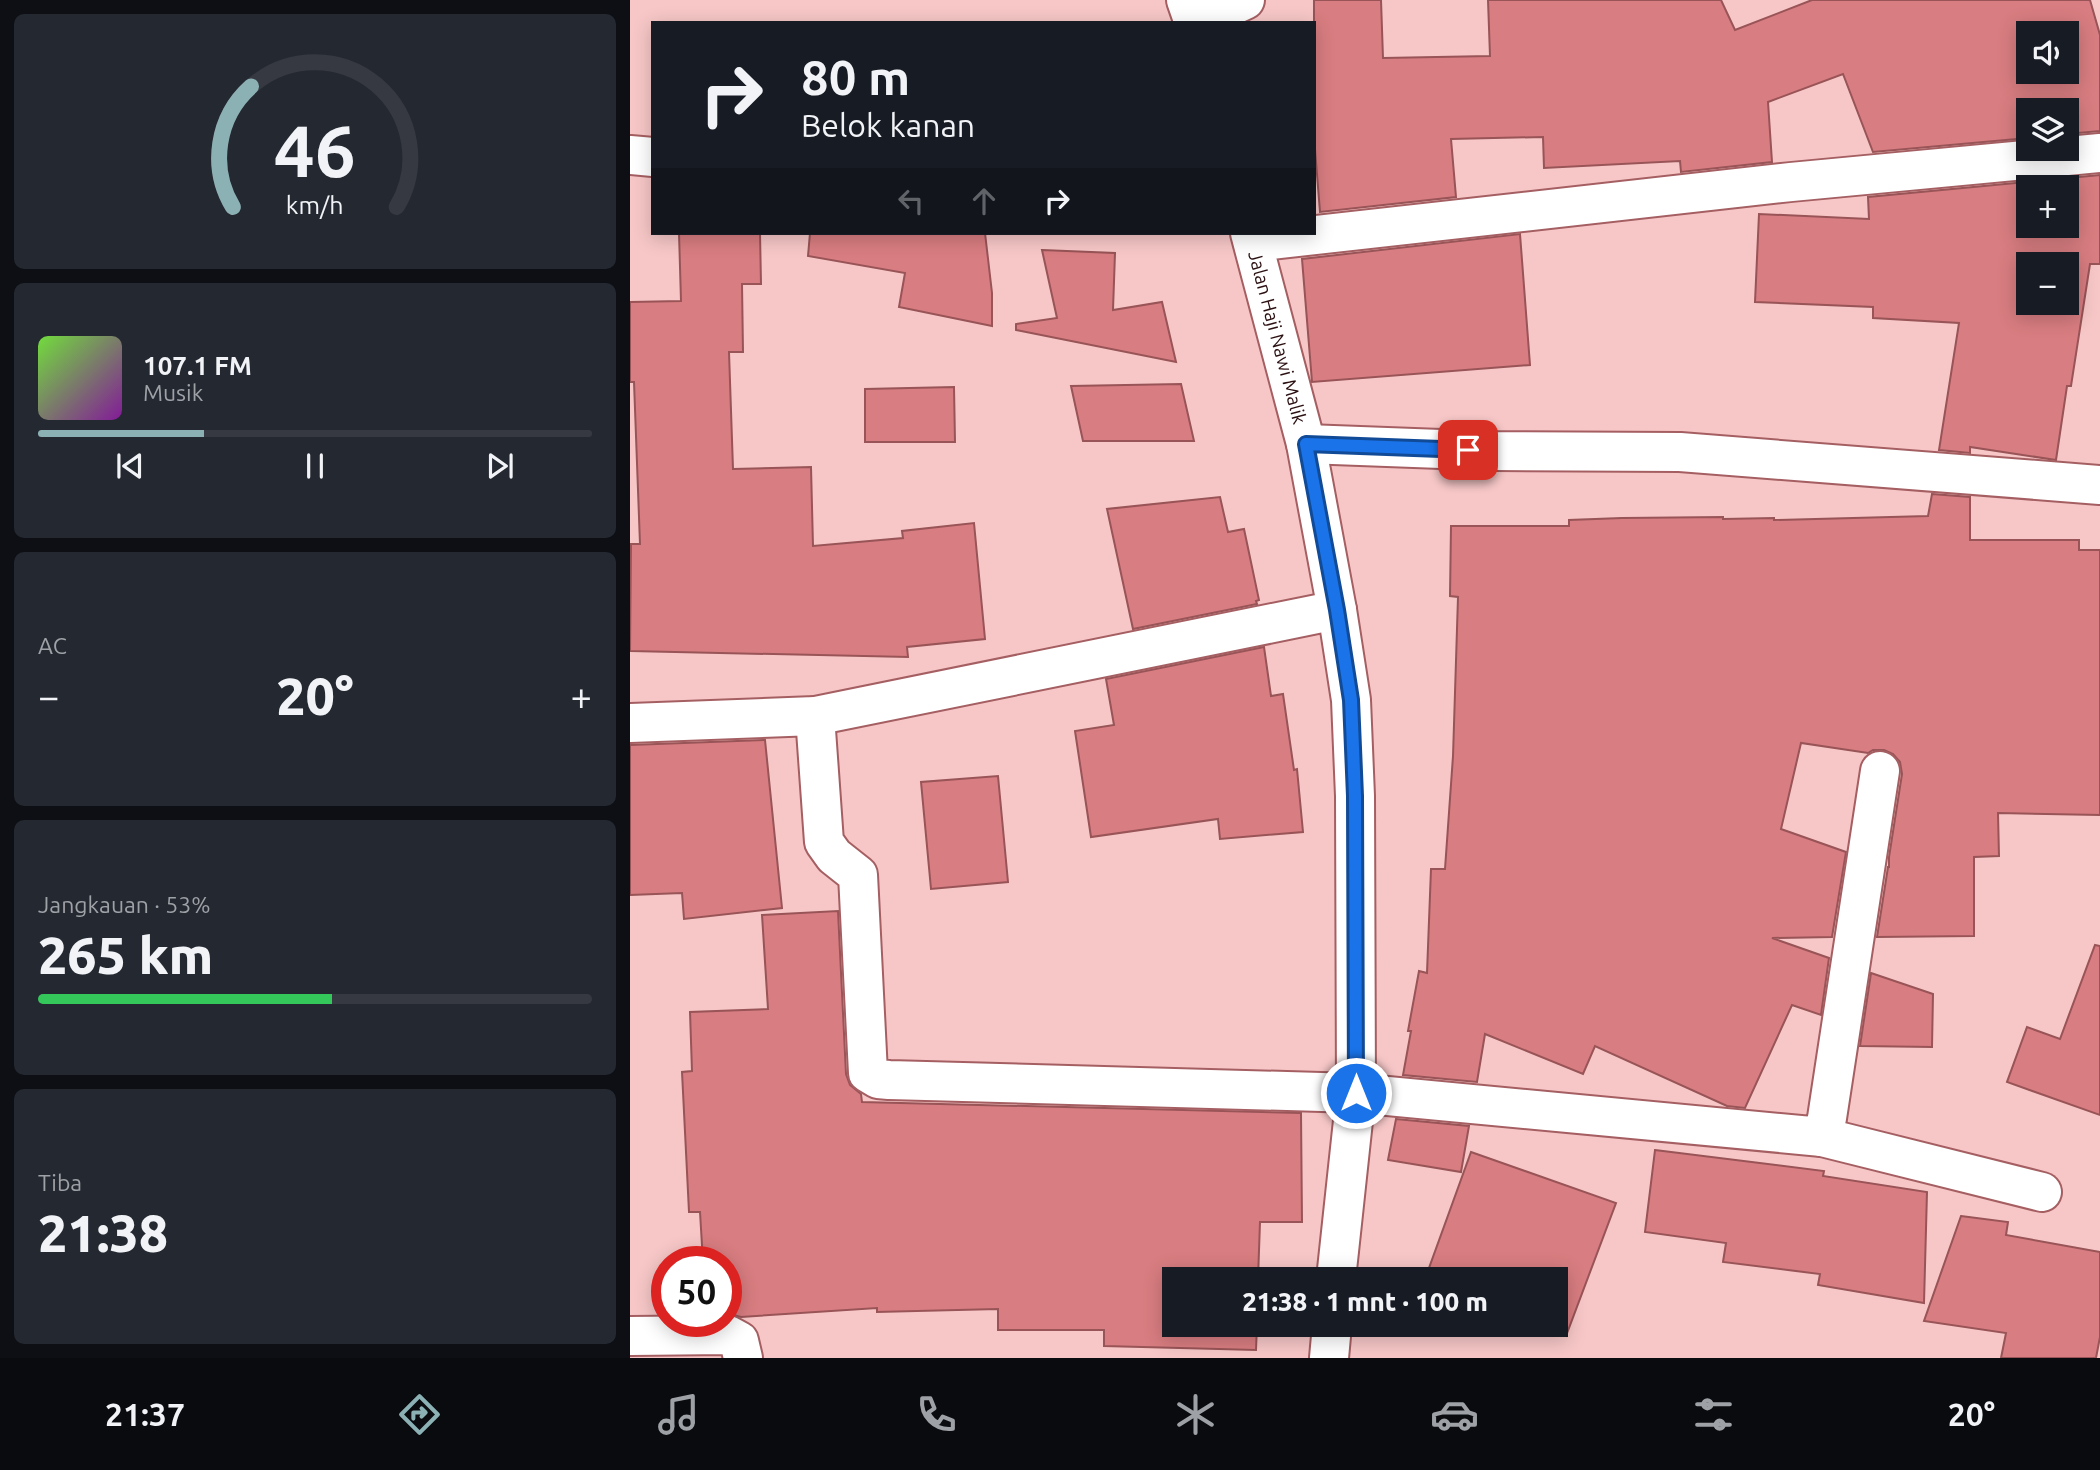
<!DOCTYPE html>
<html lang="id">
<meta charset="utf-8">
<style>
:root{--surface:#171b24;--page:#242831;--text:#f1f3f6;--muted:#9ea1a6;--line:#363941;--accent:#8cb1b4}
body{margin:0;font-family:Ubuntu,sans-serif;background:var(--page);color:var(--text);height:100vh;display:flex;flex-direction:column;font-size:26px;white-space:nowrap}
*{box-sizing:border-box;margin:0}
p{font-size:23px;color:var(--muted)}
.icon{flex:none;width:38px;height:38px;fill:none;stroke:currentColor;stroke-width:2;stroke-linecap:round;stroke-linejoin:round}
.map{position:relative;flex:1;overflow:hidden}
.details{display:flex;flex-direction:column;gap:14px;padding:14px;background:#0d0f14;width:630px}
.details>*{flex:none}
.guide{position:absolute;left:21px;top:21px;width:665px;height:214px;border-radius:0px;box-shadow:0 4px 18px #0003;background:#171b24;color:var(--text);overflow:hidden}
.fabs{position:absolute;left:1386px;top:21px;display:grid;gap:14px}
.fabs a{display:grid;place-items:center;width:63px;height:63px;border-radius:0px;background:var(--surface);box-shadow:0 4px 18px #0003;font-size:35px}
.speed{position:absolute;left:21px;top:1246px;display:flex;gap:14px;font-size:35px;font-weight:700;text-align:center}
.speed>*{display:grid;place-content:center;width:91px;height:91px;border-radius:50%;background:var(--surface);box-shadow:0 4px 18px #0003;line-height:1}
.speed .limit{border:10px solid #d22;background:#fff;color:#111}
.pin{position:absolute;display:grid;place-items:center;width:60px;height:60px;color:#fff;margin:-30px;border-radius:14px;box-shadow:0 4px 10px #0006}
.me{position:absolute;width:77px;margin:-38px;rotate:0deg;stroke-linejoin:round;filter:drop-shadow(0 0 5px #0008)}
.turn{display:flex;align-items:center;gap:24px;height:147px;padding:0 35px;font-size:32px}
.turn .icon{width:91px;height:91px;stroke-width:2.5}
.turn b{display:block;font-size:49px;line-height:60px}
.lanes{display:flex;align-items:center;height:66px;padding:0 35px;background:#0003;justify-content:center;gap:35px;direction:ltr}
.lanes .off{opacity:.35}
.big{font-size:52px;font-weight:800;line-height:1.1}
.details .card{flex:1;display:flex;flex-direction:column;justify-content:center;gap:10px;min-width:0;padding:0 24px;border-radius:10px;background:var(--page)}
.details .dial{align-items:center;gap:0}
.dial svg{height:182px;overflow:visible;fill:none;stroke:var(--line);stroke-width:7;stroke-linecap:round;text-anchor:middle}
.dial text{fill:var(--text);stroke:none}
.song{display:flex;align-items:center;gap:21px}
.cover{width:84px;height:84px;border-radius:10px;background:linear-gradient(135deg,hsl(100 70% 55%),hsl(290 70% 35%))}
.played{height:7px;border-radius:4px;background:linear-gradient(90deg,var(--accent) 30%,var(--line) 30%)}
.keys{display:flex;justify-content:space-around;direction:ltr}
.heat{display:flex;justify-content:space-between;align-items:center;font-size:38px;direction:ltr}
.charge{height:10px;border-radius:5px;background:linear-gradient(90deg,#34c759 53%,var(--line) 0)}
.trip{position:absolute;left:532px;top:1267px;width:406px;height:70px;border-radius:0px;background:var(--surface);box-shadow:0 4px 18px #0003;font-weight:800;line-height:70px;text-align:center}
.menu{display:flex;height:112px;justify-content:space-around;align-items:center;background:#090b0e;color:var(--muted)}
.menu .icon{width:49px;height:49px}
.menu .on{color:var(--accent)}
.menu b{font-size:32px;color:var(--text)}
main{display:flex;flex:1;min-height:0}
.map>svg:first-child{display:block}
.building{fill:#d87d81;stroke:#985457;stroke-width:2;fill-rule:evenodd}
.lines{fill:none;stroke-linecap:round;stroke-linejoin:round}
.minor-casing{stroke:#a55f62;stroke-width:42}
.major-casing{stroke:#a55f62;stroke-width:42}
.minor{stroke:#fff;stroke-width:38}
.major{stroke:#fff;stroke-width:38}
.route-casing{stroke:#114b97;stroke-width:18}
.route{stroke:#1a73e8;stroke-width:12}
.labels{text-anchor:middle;stroke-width:5;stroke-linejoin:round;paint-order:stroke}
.street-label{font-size:19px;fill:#2b1012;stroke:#fcf3f3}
</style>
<main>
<section class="details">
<div class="card dial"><svg viewBox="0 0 100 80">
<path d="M14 69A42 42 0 1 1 86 69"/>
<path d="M14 69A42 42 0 0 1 22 16" stroke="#8cb1b4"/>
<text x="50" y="56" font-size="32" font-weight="700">46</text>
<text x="50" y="72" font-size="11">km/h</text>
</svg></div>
<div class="card">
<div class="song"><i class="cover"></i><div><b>107.1 FM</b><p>Musik</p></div></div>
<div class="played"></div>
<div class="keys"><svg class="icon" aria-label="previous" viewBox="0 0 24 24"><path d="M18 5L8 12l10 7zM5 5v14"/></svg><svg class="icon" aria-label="pause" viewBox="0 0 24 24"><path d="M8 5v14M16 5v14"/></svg><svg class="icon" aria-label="next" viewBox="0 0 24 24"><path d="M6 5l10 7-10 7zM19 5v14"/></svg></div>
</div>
<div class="card"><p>AC</p>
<div class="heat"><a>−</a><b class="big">20°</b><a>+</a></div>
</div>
<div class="card"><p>Jangkauan · 53%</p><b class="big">265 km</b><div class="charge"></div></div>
<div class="card"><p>Tiba</p><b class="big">21:38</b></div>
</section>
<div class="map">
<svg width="1470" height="1358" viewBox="0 0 1470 1358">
<rect width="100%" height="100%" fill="#f7c7c7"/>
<g class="building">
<path d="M 684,0 L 751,0 L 753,58 L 860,56 L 858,0 L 1091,0 L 1105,30 L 1182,0 L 1460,0 L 1470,35 L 1470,131 L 1437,134 L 1437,110 L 1398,110 L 1398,138 L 1243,152 L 1213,74 L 1138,102 L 1142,162 L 1051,172 L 1050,161 L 914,168 L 913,137 L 821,139 L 826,197 L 690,212 L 684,137 ZM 1398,33 L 1437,33 L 1437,72 L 1398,72 Z"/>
<path d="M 1470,175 L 1470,264 L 1460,264 L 1441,386 L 1437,386 L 1426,460 L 1340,447 L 1340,453 L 1309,450 L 1329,323 L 1243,318 L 1243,307 L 1125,302 L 1129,214 L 1239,219 L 1238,197 ZM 1398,187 L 1437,187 L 1437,226 L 1398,226 ZM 1398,264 L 1437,264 L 1437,303 L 1398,303 Z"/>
<polygon points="49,233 130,233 131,284 112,284 113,352 99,352 103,469 181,467 183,546 273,538 272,531 344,523 355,639 277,647 278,657 0,651 1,544 10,544 4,382 0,382 0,302 51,301"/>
<polygon points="180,233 355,233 362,293 362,326 269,307 275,273 178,256"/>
<polygon points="890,234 900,365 682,382 672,259"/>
<polygon points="412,250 485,253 483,310 532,302 546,362 386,330 386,324 427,318"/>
<polygon points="551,384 564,441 453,441 441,386"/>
<polygon points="324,387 325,442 235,442 235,389"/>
<polygon points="1302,494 1340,497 1340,540 1449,540 1449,550 1470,550 1470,815 1368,813 1369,856 1344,857 1344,936 1247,937 1258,867 1259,867 1259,857 1272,774 1270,762 1263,754 1254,750 1243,750 1238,753 1171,743 1151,829 1216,852 1202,937 1142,938 1199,958 1191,1015 1162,1005 1115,1108 1097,1106 965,1046 953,1074 855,1034 847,1082 773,1075 781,1031 778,1031 789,971 797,973 801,869 815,869 823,756 828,597 820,596 821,526 939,526 939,520 992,518 1093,517 1093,519 1144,518 1144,520 1298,516"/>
<polygon points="590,497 598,532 614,529 629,600 626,601 627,604 503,629 477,509"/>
<polygon points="634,647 641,696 653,694 664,770 667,769 673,832 590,839 588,819 461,837 445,731 484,725 476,679"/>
<polygon points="135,740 152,908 54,919 52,893 0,895 0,745"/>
<polygon points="368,776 378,882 301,889 291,782"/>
<polygon points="208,911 216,1074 220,1085 231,1094 232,1102 671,1113 672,1222 630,1222 628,1279 544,1279 544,1325 627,1325 626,1350 474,1346 474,1330 368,1330 368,1309 247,1312 247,1308 111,1317 96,1313 96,1262 73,1262 70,1212 59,1212 52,1072 62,1071 60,1012 138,1009 132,915"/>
<polygon points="1465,945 1470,946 1470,1115 1377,1082 1397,1027 1430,1039"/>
<polygon points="1241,973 1303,994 1302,1047 1230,1046"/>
<polygon points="766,1119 839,1126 831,1172 758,1160"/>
<polygon points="1025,1150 1194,1171 1193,1176 1297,1192 1294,1303 1188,1285 1190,1274 1093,1262 1096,1243 1015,1232"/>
<polygon points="841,1152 986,1203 936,1336 904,1325 926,1325 926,1279 795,1279"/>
<polygon points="1331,1216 1378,1222 1376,1235 1470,1252 1470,1337 1466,1358 1371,1358 1376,1333 1294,1321"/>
</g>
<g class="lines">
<g class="minor-casing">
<g id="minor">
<polyline points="565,23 615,0"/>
<polyline points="0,155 23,157"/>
<polyline points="623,242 1161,182 1470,153"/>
<polyline points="676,444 865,451 1050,452 1470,485"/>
<polyline points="185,716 194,842 204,856 228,875 238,1073 248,1079 259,1080 726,1093 1192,1137 1197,1118 1250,771"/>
<polyline points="0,723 185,716 707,610"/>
<polyline points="1192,1137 1412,1192"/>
<polyline points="0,1336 98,1335 109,1341 113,1358"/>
</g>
</g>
<g class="major-casing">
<g id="major">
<polyline points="556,0 564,23"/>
<path id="s1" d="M 620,233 L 676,444 L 707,610 L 721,700 L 725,796 L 726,1093 L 706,1279"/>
<polyline points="699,1358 702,1325"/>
</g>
</g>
<use href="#minor" class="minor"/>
<use href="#major" class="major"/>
</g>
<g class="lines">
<g class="route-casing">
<polyline id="route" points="726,1093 725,796 721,700 707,610 676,444 838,450"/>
</g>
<use href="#route" class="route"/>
</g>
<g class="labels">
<g class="street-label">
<text dy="7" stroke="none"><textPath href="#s1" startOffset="108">Jalan Haji Nawi Malik</textPath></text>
</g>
</g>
</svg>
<div class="fabs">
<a><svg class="icon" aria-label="sound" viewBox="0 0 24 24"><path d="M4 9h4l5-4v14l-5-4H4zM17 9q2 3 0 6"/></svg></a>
<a><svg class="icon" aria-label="layers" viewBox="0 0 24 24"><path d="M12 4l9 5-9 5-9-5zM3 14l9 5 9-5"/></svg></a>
<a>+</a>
<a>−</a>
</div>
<div class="speed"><div class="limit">50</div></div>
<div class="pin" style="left:838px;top:450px;background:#d93025"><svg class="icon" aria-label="arrive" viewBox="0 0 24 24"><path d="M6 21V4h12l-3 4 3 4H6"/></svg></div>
<svg class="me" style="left:726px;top:1093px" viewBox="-20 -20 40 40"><circle r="17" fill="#1a73e8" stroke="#fff" stroke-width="3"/><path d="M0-11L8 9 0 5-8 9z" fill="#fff"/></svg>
<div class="trip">21:38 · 1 mnt · 100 m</div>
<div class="guide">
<div class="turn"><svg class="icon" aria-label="right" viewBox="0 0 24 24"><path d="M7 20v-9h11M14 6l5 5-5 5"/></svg><div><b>80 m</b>Belok kanan</div></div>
<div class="lanes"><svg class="icon off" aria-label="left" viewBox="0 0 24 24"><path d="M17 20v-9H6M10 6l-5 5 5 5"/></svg><svg class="icon off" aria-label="ahead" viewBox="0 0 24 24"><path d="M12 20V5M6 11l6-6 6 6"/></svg><svg class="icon" aria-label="right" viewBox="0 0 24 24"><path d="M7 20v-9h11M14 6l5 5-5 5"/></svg></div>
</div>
</div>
</main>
<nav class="menu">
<b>21:37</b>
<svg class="icon on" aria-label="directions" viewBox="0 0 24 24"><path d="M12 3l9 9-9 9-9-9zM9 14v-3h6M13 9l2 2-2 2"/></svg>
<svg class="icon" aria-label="music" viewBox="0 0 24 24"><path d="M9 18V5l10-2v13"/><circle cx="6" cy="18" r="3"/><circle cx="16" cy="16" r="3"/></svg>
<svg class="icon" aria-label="phone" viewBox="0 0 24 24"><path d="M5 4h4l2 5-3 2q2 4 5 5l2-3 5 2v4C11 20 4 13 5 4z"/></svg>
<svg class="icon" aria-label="climate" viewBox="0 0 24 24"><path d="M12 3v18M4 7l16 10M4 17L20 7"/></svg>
<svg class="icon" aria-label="car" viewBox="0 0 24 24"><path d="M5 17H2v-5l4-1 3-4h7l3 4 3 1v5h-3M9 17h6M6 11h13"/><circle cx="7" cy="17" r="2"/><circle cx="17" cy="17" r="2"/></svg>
<svg class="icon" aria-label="filters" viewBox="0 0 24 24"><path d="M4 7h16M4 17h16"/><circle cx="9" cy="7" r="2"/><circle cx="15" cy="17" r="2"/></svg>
<b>20°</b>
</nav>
